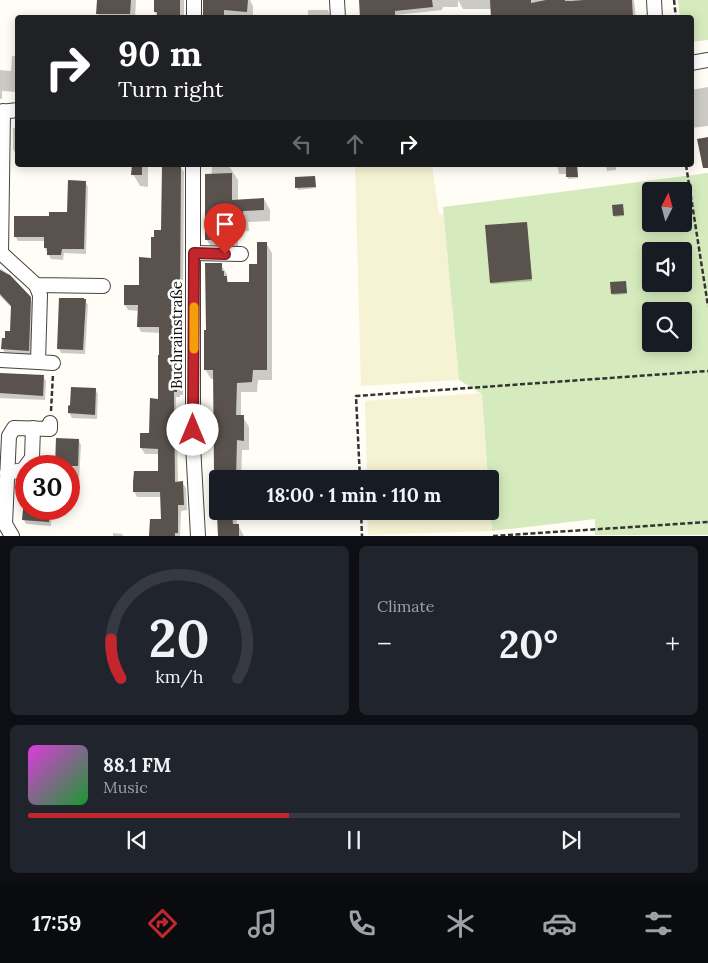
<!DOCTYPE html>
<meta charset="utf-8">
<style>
:root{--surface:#171b24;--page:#20242c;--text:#f1f3f6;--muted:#9ea1a6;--line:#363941;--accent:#c4262e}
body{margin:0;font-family:Lora,serif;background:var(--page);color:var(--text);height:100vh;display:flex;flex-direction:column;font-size:19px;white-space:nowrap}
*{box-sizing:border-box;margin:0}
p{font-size:16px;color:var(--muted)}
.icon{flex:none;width:28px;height:28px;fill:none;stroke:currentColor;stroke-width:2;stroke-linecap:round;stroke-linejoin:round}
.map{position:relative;height:536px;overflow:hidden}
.side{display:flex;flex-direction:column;gap:10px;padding:10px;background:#0d0f14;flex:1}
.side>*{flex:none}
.banner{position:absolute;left:15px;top:15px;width:679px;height:152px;border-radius:5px;box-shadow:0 2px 12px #0003;background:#202124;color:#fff;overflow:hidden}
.needle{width:32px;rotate:6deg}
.buttons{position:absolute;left:642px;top:182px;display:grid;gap:10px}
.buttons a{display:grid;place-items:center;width:50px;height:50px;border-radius:5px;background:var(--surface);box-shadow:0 2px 12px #0003;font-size:25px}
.speed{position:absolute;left:15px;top:455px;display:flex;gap:10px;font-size:25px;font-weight:700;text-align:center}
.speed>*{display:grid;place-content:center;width:65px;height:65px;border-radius:50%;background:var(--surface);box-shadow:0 2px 12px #0003;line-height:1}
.speed .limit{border:8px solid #d22;background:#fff;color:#111}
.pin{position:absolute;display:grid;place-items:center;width:42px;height:42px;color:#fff;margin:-51px -21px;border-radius:50% 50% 50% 0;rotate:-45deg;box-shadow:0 0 5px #0007}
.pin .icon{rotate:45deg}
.me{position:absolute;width:55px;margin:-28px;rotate:0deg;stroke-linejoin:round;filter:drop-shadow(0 0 4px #0008)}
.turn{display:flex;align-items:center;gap:18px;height:105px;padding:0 20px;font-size:22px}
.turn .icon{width:65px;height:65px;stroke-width:2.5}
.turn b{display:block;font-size:35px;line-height:42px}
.lanes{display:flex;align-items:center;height:48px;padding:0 20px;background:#0003;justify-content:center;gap:25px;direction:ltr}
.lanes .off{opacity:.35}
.big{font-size:38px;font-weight:700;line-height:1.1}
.side .widget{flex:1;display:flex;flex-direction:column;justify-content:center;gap:8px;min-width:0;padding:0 18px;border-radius:8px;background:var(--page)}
.side .dial{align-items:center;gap:0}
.dial svg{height:130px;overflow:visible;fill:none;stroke:var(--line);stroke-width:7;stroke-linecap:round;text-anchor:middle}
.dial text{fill:var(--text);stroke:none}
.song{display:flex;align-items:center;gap:15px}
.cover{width:60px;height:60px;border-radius:8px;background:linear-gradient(135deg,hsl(300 70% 55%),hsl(130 70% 35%))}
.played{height:5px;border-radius:2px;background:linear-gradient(90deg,var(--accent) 40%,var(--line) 40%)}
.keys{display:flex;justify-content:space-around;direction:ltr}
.heat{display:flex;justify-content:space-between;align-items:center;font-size:28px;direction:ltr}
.side .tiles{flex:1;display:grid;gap:10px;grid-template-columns:1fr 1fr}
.widget:last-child{grid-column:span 2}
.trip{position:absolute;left:209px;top:470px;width:290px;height:50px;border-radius:5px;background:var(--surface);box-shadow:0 2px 12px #0003;font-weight:700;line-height:50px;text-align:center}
.menu{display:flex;height:80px;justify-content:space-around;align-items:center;background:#090b0e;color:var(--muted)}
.menu .icon{width:35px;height:35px}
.menu .active{color:var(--accent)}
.menu b{font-size:22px;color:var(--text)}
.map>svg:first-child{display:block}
.farmland{fill:#f6f3d4}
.green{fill:#d5ebbd;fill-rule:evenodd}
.shadow{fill:#0003}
.building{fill:#5a524d}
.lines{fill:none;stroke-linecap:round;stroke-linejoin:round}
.minor-casing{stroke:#444;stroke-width:16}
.path{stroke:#333;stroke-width:2.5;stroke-dasharray:5 2.5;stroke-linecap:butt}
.minor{stroke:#fff;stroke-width:14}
.route-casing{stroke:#7f191e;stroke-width:12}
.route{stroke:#c4262e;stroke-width:9}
.slow{stroke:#f59e0b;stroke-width:9}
.labels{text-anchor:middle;stroke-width:5;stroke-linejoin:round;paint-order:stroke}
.street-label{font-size:15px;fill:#111;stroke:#fff}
</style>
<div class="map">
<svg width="708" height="536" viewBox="0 0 708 536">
<rect width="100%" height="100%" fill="#fffdf5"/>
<g class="farmland">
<polygon points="355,165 432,165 439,214 444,214 459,380 361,386"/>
<polygon points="482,393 488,479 367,479 365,401"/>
<polygon points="490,509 492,531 368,535 367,511 490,511"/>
</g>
<g class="green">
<polygon points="678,0 708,0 708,40 691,42 691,18 680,17"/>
<path d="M 708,173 L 708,535 L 595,535 L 595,519 L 492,531 L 490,509 L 490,479 L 488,479 L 482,394 L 459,380 L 443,207 ZM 651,191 L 684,191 L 684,224 L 651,224 ZM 651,251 L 684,251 L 684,284 L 651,284 ZM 651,311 L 684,311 L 684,344 L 651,344 Z"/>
</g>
<g class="shadow">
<polygon points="98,0 136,0 135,18 100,18 98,14"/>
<polygon points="155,0 184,0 184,18 158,18 155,12"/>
<polygon points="204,0 250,0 253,6 253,18 204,18"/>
<polygon points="361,0 569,0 569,2 603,0 634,0 636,18 492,18 492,9 463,9 458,0 458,7 443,7 442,10 396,15 396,18 361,18"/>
<polygon points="308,10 328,10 330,15 330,18 308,18"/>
<polygon points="12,56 18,56 18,92 2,91 2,99 0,99 0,70 11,71"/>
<polygon points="708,87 708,126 691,128 691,90"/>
<polygon points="18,127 18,158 13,149 13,128"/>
<polygon points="133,165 148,165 148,187 140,186 133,174"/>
<polygon points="557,165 577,165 578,178 568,179 567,174 559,174"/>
<polygon points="606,165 616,165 616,170 607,171"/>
<polygon points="229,166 238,180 238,201 264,199 270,210 270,221 248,222 249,231 238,232 238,250 213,251 207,240 212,167"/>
<polygon points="180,167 184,172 183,305 173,305 173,321 180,321 183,327 183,395 180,395 180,397 176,397 178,483 182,483 186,488 187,510 181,511 180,536 150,536 163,520 162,497 137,497 134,491 160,472 159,454 145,454 141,448 151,434 159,400 161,357 160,333 141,332 138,326 139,311 128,310 125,305 140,287 152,259 163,231"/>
<polygon points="315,177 316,188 298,190 297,188"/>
<polygon points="85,182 88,187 86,254 64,253 63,260 51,259 45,248 46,241 18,241 15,236 50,217 69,214"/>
<polygon points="623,207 624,216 615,217 614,215"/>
<polygon points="526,223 527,225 532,281 492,284 491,283"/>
<polygon points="266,243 272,253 272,380 258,380 257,392 241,392 241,417 243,417 249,427 249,450 242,450 241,479 218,479 218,506 217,475 215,472 214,379 211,379 205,369 207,331 221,265 227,274 227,278 229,283 250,283"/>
<polygon points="0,269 2,269 30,297 32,302 31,355 5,353 3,349 11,333 12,308 0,296"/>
<polygon points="625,282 627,294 613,295 612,293"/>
<polygon points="85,301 88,305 85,354 61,353 59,349"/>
<polygon points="0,374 43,377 46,381 45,400 0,398"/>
<polygon points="95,389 98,394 97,419 72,418 69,413"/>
<polygon points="57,439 79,441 81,445 79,481 69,480 69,466 56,466"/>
<polygon points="25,487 26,487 26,509 52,509 51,526 26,524 24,520"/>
<polygon points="218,511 236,511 237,525 238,525 244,536 219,536"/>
<polygon points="113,533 122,534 123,536 113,536"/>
</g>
<g class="building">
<polygon points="97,0 131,0 130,14 96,14"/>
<polygon points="154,0 180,0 180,18 157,18 157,12 154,12"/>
<polygon points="203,0 248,0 247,12 224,10 224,15 221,15 221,18 203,18"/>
<polygon points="359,0 432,0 433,7 395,11 395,18 360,18"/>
<polygon points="490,0 531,0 531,3 546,0 565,0 565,1 584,0 632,0 633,18 491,18"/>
<polygon points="708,137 708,168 703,168 697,139"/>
<polygon points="132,165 142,165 142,175 131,175"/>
<polygon points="181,165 180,300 171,300 171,320 181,320 181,390 177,389 177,392 174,392 175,482 183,481 184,505 178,505 178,533 175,533 175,536 149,536 150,519 161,519 160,492 133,492 133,482 134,471 158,471 158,449 140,448 140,433 149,433 150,398 158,399 158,355 159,355 159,327 137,327 138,305 124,305 124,285 139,285 139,257 151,258 151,237 154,237 154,230 161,230 162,166"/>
<polygon points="566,165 577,165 578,177 566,177"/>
<polygon points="232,173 232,200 264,198 264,210 243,211 243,220 233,221 233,240 205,240 205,174"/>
<polygon points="315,176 316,187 295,188 295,177"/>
<polygon points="68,180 86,181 84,249 62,249 61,255 47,255 47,248 44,248 44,237 14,237 14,216 49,216 49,212 67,212"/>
<polygon points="623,204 624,215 613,216 612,205"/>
<polygon points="527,222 532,279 490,283 485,225"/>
<polygon points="257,242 267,242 267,370 253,370 252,382 237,383 236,415 244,415 244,441 237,440 236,479 216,479 216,472 214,472 213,370 204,370 204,330 206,330 205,263 222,263 222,271 224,271 224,276 227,276 227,282 249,282 249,264 257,264"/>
<polygon points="0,270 10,275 31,297 29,351 1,349 2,338 5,338 5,331 10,331 11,306 0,294"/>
<polygon points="626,281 627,293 611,294 610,282"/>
<polygon points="59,298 84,298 84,299 86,299 83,350 57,349"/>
<polygon points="0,373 44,375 43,396 0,393"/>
<polygon points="71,387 96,388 95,415 68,413 68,406 70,405"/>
<polygon points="56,438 79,439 78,466 55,466"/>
<polygon points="23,509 50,509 49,522 22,520"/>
<polygon points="232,514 233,524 239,524 239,536 218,536 217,515"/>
</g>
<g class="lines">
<g class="minor-casing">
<g id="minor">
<polyline points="337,0 338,18"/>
<polyline points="654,0 655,18"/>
<polyline points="194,18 194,0"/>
<polyline points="691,63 708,60"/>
<polyline points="0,112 18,110"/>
<polyline points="193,165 193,445 198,536"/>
<polyline points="0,253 1,253 36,285 103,286"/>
<polyline points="1,253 3,111"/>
<polyline points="194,253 241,254"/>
<polyline points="36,285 40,295 38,362 53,363"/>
<polyline points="0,360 38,362"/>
<polyline points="7,473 23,470 32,458 33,428"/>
<polyline points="12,536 5,524 9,436 14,428 50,429 50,423"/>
</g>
</g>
<g class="path">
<polyline points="674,0 676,18"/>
<polyline points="686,165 708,306"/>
<polyline points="51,411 53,374"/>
<polyline points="360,479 356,396 708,371"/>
<polyline points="361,511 362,536"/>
<polyline points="493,536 708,522"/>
</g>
<use href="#minor" class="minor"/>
</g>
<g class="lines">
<g class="route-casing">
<polyline id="route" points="193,430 194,253 225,254"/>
</g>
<use href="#route" class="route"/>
<polyline class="slow" points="194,349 194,307"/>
</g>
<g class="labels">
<g class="street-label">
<text transform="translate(177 335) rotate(-90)" y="5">Buchrainstraße</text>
</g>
</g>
</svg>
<div class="buttons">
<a><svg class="needle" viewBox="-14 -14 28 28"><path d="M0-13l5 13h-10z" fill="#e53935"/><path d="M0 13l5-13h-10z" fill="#9ea1a6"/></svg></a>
<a><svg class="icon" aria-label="sound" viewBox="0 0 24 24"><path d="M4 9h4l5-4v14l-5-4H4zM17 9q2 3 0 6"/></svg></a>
<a><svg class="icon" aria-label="search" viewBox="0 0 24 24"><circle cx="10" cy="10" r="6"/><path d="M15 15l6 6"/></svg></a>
</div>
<div class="speed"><div class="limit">30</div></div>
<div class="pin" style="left:225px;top:254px;background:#d93025"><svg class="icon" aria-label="arrive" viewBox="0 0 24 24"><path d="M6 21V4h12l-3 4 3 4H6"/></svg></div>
<svg class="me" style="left:193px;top:430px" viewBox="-20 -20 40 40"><circle r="19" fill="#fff"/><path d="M0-13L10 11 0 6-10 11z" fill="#c4262e"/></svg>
<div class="trip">18:00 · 1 min · 110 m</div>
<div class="banner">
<div class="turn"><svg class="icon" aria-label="right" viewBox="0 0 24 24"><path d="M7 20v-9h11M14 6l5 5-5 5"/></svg><div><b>90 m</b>Turn right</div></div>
<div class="lanes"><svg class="icon off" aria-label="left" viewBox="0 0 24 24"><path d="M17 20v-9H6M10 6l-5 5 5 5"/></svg><svg class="icon off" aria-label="ahead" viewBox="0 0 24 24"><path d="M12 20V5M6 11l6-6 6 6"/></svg><svg class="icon" aria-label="right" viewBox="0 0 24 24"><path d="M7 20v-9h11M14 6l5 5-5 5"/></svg></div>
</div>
</div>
<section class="side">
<div class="tiles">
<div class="widget dial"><svg viewBox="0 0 100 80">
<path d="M14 69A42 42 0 1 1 86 69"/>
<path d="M14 69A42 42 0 0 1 8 45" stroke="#c4262e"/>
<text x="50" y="56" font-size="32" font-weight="700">20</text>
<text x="50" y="72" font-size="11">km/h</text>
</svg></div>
<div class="widget"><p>Climate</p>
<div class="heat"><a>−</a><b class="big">20°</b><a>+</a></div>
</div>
<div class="widget">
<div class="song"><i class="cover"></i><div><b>88.1 FM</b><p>Music</p></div></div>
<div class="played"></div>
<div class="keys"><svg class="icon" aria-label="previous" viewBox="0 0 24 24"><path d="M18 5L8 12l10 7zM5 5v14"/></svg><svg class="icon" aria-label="pause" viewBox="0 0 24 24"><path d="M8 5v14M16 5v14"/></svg><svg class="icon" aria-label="next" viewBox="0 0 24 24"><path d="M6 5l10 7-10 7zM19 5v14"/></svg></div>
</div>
</div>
</section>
<nav class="menu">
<b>17:59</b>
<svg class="icon active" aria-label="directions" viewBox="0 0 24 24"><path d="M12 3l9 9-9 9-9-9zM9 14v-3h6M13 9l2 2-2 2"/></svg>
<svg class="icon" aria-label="music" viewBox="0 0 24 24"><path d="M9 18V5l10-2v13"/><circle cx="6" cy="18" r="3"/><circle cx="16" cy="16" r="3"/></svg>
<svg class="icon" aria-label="phone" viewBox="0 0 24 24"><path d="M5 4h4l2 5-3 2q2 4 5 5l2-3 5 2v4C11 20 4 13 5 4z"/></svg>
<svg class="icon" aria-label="climate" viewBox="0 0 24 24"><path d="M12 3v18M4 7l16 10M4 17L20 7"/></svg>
<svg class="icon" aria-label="car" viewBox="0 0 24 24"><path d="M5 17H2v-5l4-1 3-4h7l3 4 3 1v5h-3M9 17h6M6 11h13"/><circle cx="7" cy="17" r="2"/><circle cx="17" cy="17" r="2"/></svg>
<svg class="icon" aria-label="filters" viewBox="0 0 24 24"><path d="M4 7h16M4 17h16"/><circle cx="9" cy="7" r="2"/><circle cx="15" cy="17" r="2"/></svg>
</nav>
